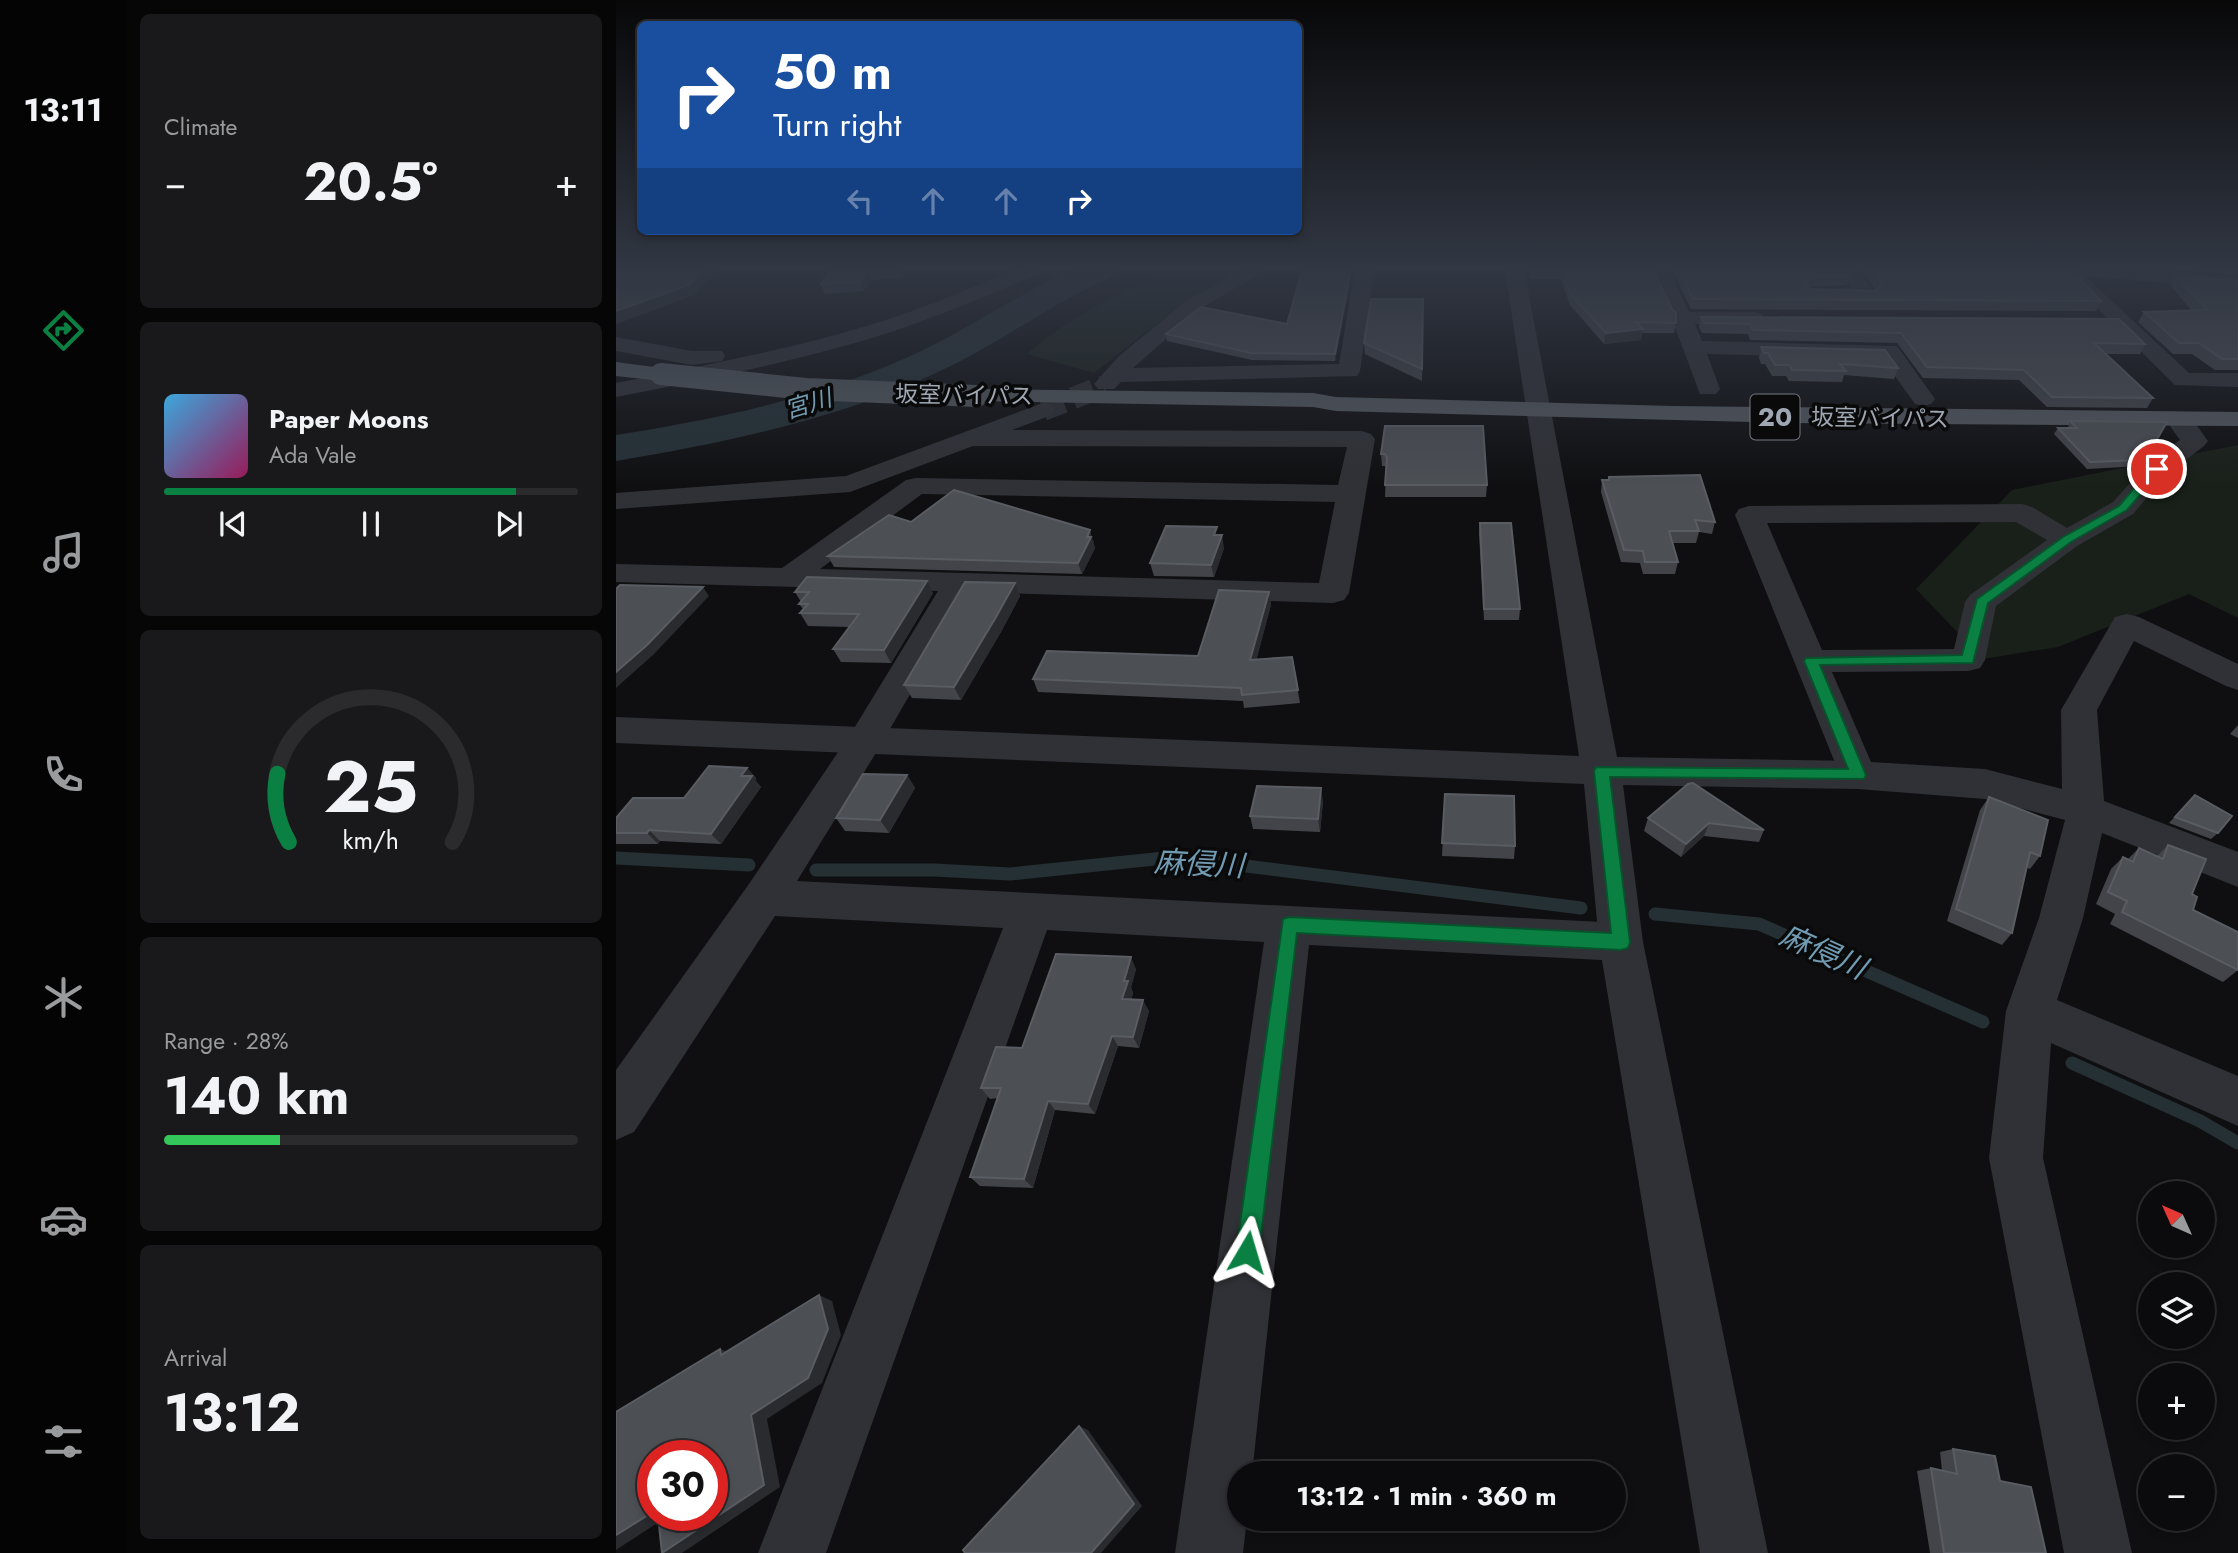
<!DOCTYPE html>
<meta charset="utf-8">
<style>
:root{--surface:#0b0b0d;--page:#19191b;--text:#f1f3f6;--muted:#9a9b9d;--line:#2b2b2e;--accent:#0b8043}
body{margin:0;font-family:Jost,"Noto Sans JP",sans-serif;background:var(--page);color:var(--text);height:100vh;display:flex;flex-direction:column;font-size:26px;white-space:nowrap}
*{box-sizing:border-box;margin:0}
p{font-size:23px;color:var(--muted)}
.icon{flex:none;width:38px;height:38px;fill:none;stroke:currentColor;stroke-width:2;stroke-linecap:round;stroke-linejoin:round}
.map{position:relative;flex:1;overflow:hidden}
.details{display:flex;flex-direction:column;gap:14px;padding:14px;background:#060607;width:490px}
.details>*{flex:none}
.banner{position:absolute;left:21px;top:21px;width:665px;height:214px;border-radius:10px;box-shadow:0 4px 10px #0003,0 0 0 2px var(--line);background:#1a4fa0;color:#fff;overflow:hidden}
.needle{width:46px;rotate:315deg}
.tools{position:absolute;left:1522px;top:1181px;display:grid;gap:14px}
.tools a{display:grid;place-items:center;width:77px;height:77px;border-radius:50%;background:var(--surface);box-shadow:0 4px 10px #0003,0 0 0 2px var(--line);font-size:35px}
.speed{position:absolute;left:21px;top:1440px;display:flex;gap:14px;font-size:35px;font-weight:700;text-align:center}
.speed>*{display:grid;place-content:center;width:91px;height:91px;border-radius:50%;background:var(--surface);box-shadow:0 4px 10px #0003,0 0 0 2px var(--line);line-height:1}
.speed .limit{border:10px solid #d22;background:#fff;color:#111}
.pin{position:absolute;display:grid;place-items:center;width:60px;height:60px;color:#fff;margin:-30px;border:4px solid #fff;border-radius:50%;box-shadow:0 2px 7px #0007}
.me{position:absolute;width:77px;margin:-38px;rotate:7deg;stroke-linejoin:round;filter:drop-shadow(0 0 5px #0008)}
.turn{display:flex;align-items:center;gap:24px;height:147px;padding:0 21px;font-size:32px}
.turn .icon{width:91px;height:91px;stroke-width:2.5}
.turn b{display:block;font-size:49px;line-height:60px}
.lanes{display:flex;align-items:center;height:66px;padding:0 21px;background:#0003;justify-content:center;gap:35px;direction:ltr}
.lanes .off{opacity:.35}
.big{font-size:52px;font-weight:700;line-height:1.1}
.details .card{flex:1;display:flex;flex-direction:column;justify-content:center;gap:10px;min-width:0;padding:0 24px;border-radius:10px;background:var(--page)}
.details .dial{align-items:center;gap:0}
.dial svg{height:182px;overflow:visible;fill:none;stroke:var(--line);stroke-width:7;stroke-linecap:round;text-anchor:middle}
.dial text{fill:var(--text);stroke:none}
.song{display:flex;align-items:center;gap:21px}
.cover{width:84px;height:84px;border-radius:10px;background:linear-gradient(135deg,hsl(200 70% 55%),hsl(330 70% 35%))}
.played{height:7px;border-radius:4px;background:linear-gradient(90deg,var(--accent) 85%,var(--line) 85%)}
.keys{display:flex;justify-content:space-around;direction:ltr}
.heat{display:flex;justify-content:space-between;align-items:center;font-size:38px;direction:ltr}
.charge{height:10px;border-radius:5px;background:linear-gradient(90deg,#34c759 28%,var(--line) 0)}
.trip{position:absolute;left:611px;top:1461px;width:399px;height:70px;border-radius:35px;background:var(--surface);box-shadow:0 4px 10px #0003,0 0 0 2px var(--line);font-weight:700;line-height:70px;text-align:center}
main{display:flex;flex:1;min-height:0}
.tabs{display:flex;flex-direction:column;width:126px;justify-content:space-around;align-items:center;background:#040405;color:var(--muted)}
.tabs .icon{width:49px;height:49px}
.tabs .on{color:var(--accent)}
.tabs b{font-size:32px;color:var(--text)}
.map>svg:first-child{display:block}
.green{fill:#192019}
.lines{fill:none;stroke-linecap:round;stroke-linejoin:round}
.stream{stroke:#253035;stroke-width:13}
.river{fill:#253035;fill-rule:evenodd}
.minor-tunnel{stroke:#2c2d31;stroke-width:22;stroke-dasharray:22 10;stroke-linecap:butt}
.minor{fill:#303136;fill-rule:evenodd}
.tertiary{fill:#303136;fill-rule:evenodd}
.trunk{fill:#53585e;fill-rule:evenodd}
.trunk-bridge{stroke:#53585e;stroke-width:22}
.wall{fill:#424449}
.shaded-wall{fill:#292b2e}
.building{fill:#4c4f54;stroke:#595d63;stroke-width:2}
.route{fill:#0b8043;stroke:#07532c;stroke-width:2}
.labels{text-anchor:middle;stroke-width:7;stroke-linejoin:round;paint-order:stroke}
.far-street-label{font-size:23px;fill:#9fa7b3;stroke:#0a0a0b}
.far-water-label{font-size:24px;font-style:italic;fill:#719bb2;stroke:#0a0a0b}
.shield{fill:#0a0a0b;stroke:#727881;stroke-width:2}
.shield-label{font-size:26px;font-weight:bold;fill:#9fa7b3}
.water-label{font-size:30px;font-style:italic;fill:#719bb2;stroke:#0a0a0b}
</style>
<main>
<nav class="tabs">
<b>13:11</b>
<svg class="icon on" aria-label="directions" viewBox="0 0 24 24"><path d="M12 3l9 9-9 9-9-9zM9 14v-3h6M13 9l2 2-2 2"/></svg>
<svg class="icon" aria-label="music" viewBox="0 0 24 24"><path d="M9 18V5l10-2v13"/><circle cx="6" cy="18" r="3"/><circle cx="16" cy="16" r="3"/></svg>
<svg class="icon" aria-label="phone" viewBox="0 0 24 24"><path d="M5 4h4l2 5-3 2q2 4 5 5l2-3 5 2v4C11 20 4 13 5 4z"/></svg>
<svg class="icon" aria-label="climate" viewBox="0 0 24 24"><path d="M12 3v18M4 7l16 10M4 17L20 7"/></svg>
<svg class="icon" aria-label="car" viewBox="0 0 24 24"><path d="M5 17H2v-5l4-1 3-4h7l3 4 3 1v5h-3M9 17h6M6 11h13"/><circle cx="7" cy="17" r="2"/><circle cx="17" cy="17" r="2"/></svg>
<svg class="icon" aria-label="filters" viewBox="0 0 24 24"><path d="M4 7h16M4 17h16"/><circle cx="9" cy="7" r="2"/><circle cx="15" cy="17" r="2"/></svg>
</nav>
<section class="details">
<div class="card"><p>Climate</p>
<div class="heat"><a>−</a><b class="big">20.5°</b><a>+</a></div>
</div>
<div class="card">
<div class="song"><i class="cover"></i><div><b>Paper Moons</b><p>Ada Vale</p></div></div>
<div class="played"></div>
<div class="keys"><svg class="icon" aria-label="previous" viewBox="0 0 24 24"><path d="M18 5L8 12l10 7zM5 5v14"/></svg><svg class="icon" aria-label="pause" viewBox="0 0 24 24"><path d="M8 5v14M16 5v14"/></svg><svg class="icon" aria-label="next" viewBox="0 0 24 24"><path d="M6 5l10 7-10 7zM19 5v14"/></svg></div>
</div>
<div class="card dial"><svg viewBox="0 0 100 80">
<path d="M14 69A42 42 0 1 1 86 69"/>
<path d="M14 69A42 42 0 0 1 9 39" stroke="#0b8043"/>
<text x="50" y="56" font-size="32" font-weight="700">25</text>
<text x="50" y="72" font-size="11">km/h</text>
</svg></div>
<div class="card"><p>Range · 28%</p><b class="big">140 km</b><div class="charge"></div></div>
<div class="card"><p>Arrival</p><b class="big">13:12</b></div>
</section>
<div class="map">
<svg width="1622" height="1553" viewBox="0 0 1622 1553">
<rect width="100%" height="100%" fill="#0f0f11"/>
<g class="green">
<path d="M 556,270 L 606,270 L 626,274 L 570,301 L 478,373 L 411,354 C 454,317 504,292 556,270 Z"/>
<polygon points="1622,445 1622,618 1573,594 1442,647 1367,659 1300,589 1396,490"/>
</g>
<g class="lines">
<g class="stream">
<polyline points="0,858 133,865"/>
<polyline points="200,870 318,870 394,874 558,857 965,908"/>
<polyline points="1039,914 1143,924 1367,1022"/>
<polyline points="1456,1063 1584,1121 1622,1143"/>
</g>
<path class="river" d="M 457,270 L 501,270 L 496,277 C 434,304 380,346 318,374 C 218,420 109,443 0,461 L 0,435 C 100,419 199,399 292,357 C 349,332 400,294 457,270 Z"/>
<polyline class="minor-tunnel" points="427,410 488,386"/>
<g class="minor">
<path d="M 398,270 L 424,270 L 422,274 C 372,295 323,316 272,333 C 183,361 91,379 0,397 L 0,383 C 85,366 171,350 254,325 C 303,310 351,290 398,270 Z"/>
<polygon points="626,270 650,270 584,309 517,368 723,364 739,270 758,270 744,371 741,376 505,382 498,389 482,389 478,384 503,356 570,301"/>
<polygon points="1034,270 1053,270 1073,312 1138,312 1145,314 1148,318 1145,322 1138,324 1079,324 1086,341 1281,346 1319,399 1315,404 1307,406 1299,404 1266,358 1091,354 1104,389 1100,394 1084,394 1059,327 1062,323 1056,318"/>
<polygon points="1224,270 1243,270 1260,294 1257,298 1196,297 1193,293 1196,289 1236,288"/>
<polygon points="1443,270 1538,270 1622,277 1622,289 1469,276 1573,373 1622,373 1622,387 1559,385"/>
<polygon points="0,337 76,351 106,351 109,356 106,361 76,365 0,351"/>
<path d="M 427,403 L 436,405 L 439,410 L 436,415 L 396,430 L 746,431 L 755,434 L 759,439 L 733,593 L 728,600 L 717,603 L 353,592 L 263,748 L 181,881 L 1005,923 L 1021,928 L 1027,942 L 1021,956 L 1005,961 L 693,945 L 636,1474 L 623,1474 L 623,1519 L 631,1519 L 627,1553 L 559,1553 L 648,942 L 431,930 L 210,1553 L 142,1553 L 387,928 L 159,916 L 18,1132 L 0,1140 L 0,1070 L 133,884 L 237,730 L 322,591 L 0,582 L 0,564 L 166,568 L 290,480 L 300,478 L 722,485 L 731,447 L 357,446 L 234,492 L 0,509 L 0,493 L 230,476 ZM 306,494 L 719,502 L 703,583 L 204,569 Z"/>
<path d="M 1561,412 C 1575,415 1584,430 1592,441 L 1588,446 L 1550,475 L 1517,514 L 1461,546 L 1380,606 L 1369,660 L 1364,668 L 1352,671 L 1216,672 L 1255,762 L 1369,769 L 1446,789 L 1445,710 L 1499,617 L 1511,614 L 1523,617 L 1622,664 L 1622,690 L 1610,686 L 1518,641 L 1481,710 L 1488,801 L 1622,852 L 1622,887 L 1486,833 L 1467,918 L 1441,1000 L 1622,1076 L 1622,1126 L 1435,1043 L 1427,1158 L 1516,1553 L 1448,1553 L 1373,1158 L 1390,1011 L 1423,918 L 1449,820 L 1369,799 L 1242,789 L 1228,785 L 1119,515 L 1123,509 L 1133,506 L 1406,504 L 1416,507 L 1451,528 L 1497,502 L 1532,463 L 1564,440 L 1549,419 L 1552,414 ZM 1400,522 L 1431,540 L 1354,595 L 1349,602 L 1338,649 L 1206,650 L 1151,523 Z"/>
</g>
<polygon class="tertiary" points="889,270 908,270 1001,757 1242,761 1256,765 1261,775 1256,785 1242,789 1007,785 1027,942 1152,1553 1084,1553 983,942 968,784 0,743 0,717 963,756"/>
<g class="trunk">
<polygon points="0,362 53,369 57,374 53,379 45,381 0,376"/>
<polygon points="361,389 697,393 720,397 1058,406 1622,412 1622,426 1171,423 720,411 697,407 353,401 349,396 353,391"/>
</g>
<polyline class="trunk-bridge" points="45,374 190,389 361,396"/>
</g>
<g class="wall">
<polygon points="214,270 290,270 285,278 256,280 248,291 209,294 205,284"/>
<polygon points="686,270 736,270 719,361 636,360 551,341 550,334 671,324"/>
<polygon points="911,270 1037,270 1060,323 1058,333 1026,333 1025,340 988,344 954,305 945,279 914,279"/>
<polygon points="1056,270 1231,270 1234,276 1231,285 1192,287 1193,289 1260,291 1246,270 1456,270 1485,301 1480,311 1075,309"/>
<polygon points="1569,270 1622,270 1622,275"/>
<polygon points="1560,276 1622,281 1622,370 1599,370 1576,354 1557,354 1522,322 1528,312 1576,311 1555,286"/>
<polygon points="807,299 806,381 749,354 748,343"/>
<polygon points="1085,317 1529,344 1524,354 1489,354 1537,398 1531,408 1431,407 1403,380 1307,378 1281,343 1134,340 1132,334 1086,333 1083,327"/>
<polygon points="1145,347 1282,368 1278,379 1228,375 1226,382 1173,381 1170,376 1156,376 1149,364 1145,364 1143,358"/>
<polygon points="1454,421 1551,422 1525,466 1471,469 1438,434 1442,428 1452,428"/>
<polygon points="867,426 871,485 870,497 769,497 770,468 769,466 766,466 765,454"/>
<polygon points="993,477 1099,522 1096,534 1083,532 1080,543 1057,543 1062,562 1059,574 1027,574 1024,563 1005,562 985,492 986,480 992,480"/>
<polygon points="295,522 478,541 477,543 479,548 466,574 218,567 212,556"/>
<polygon points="864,523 904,609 903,620 868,620 863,534"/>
<polygon points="608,548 598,577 538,576 534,563"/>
<polygon points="399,583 404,596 386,630 345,700 296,698 288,685"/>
<polygon points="179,592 317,593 275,663 225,662 217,649 233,627 192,626 184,613 187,609 183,604 185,602"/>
<polygon points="653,592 655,605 640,660 676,657 684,703 628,708 627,701 422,692 417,679 582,656"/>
<polygon points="1622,725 1622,738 1614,734"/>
<polygon points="131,768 140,778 139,780 145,787 105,844 44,841 42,844 0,844 0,818 68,798"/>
<polygon points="291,775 299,788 273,833 229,831 220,818"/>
<polygon points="1072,784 1148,830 1143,842 1088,836 1065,857 1028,831 1032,818"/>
<polygon points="829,794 899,846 898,859 826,856"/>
<polygon points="1579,795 1602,833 1595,839 1553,823"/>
<polygon points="1373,797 1424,856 1414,869 1411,868 1396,933 1386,945 1331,921 1364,810"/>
<polygon points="707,801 704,832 637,829 634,816"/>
<polygon points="1552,845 1576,894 1577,910 1622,932 1622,970 1607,982 1494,924 1499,914 1480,904 1495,869 1507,857 1512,859 1523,848 1541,856"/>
<polygon points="520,969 515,987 517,993 515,1000 533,1011 523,1048 502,1046 479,1114 439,1110 417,1188 364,1186 354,1177 382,1098 374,1099 365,1088"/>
<polygon points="1337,1449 1384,1481 1430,1553 1314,1553 1301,1471 1315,1468 1326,1470 1324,1452"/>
</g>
<g class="shaded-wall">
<polygon points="87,270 102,270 78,295 0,324 0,311"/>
<polygon points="281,270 290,270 285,278"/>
<polygon points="735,270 736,270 719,361 719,354"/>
<polygon points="252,271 256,280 248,291 244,282"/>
<polygon points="1027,329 1025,340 988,344 990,333"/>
<polygon points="474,530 479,548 466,574 462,563 471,537"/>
<polygon points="606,535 608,548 598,577 595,565"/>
<polygon points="311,581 317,593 275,663 268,650"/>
<polygon points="399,583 404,596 386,630 345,700 338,687"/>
<polygon points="87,587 93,596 38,654 0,688 0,672"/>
<polygon points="653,592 655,605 637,673 634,660"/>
<polygon points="131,768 140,778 139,780 145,787 105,844 95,834 125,776"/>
<polygon points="291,775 299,788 273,833 264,820"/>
<polygon points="705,788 707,801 704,832 702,819"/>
<polygon points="1093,823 1088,836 1065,857 1070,844"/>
<polygon points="33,830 44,841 42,844 31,833"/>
<polygon points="515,957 520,969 515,987 517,993 512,1010 506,999 508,981"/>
<polygon points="527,1000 533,1011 523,1048 517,1037"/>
<polygon points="496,1036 502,1046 479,1114 472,1104"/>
<polygon points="432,1101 439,1110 417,1188 408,1179"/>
<polygon points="203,1295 216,1301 225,1335 206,1383 151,1419 164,1487 66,1553 46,1553 135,1415"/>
<polygon points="104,1349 119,1354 105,1355"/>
<polygon points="463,1426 472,1430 526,1506 485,1553 475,1553"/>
<polygon points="37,1512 37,1516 52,1516 0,1550 0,1535"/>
</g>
<g class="building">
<polygon points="0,270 87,270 73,285 0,311"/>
<polygon points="214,270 259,270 252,271 244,282 205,284"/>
<polygon points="686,270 735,270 719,354 635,353 550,334 585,307 671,324"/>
<polygon points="946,270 1037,270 1056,309 1060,313 1060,323 1020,322 1027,329 990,333 955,295"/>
<polygon points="1063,270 1231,270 1234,276 1195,276 1189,283 1193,289 1260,291 1266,284 1256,270 1456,270 1485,301 1077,299"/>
<polygon points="1560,276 1622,281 1622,359 1606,359 1583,343 1563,343 1528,312 1591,310"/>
<polygon points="755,299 807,299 806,369 748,343"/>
<polygon points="1085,317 1503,319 1529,344 1478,343 1537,398 1436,397 1408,370 1311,367 1285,333 1137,330 1134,324 1088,323"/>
<polygon points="1145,347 1269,350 1282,368 1224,364 1230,371 1176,370 1174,365 1159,365 1152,353 1148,353"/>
<polygon points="1454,421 1551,422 1529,460 1474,462 1442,428 1461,428"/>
<polygon points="769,426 867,426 871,485 769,485 771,458 769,454 765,454"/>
<polygon points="1084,475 1099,522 1079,520 1083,531 1053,531 1062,562 1029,562 1027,551 1008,550 986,480 993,480 993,477"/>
<polygon points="338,490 474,530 471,537 475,537 462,563 212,556 273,515 295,522"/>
<polygon points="864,523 895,523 904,609 868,609"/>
<polygon points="550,526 601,527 598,535 606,535 595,565 534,563"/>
<polygon points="191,577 311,581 268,650 217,649 243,614 184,613 192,604 183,604 193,592 179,592"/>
<polygon points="349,582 399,583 380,617 338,687 288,685"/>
<polygon points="4,585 87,587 31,645 0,672 0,589"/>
<polygon points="603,590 653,592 634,660 676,657 682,690 626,695 625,688 417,679 431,651 582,656"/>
<polygon points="93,766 131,768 125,776 136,776 95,834 33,830 31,833 0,833 0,818 17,798 68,798"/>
<polygon points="247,774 291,775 264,820 220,818"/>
<polygon points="1077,783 1148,830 1093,823 1070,844 1032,818 1072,784"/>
<polygon points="641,786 705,788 702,819 634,816"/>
<polygon points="829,794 898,796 899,846 826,843"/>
<polygon points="1579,795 1616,816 1602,833 1559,817"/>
<polygon points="1373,797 1432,820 1424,856 1414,852 1396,933 1340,909"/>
<polygon points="1552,845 1590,859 1576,894 1581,897 1577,910 1622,932 1622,970 1506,912 1511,901 1492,892 1507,857 1517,862 1523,848 1547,859"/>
<polygon points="440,954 515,957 508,981 512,981 506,999 527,1000 517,1037 496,1036 472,1104 432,1101 408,1179 354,1177 385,1088 365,1088 380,1047 406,1048"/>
<polygon points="203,1295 212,1329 192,1378 135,1415 148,1485 46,1553 42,1516 96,1516 96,1456 37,1456 37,1512 0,1535 0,1412 104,1349 105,1355"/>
<polygon points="463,1426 518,1504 475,1553 349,1553 347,1550"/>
<polygon points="1337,1449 1379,1456 1384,1481 1415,1487 1430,1553 1328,1553 1315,1468 1341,1474"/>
</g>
<linearGradient id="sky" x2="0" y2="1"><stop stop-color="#080809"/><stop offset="0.55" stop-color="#313743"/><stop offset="1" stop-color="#313743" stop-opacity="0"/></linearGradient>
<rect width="1622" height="488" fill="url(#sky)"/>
<polygon class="route" points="1537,466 1547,469 1511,510 1455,542 1372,603 1357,663 1204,665 1250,775 1248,779 994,777 1014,942 1012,948 1005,950 681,933 643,1252 640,1261 631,1264 623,1261 620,1252 667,919 673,917 995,933 978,771 980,767 1232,769 1188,661 1190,658 1346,655 1361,599 1447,537 1503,506"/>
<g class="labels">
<g class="far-street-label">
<text transform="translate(348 395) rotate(1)" y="8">坂室バイパス</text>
<text transform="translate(1264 418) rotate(1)" y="8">坂室バイパス</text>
</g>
<g class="far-water-label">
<text transform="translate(192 404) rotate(-17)" y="8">宮川</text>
</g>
<rect class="shield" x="1134.5" y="394.5" width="49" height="45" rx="5"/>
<g class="shield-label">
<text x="1159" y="426">20</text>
</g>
<g class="water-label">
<text transform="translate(583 864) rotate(3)" y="10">麻侵川</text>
<text transform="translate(1207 952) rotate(24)" y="10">麻侵川</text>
</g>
</g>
</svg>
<div class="tools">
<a><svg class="needle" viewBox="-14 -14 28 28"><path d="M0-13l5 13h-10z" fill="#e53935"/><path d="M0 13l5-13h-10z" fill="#9a9b9d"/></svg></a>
<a><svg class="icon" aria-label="layers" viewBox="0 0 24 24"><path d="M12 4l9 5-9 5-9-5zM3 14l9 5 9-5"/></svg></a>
<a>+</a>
<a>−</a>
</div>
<div class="speed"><div class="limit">30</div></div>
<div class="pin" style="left:1541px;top:469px;background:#d93025"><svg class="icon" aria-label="arrive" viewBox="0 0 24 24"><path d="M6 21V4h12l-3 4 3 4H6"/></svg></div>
<svg class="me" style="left:631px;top:1252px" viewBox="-20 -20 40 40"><path d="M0-17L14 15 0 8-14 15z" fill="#0b8043" stroke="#fff" stroke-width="4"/></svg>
<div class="trip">13:12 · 1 min · 360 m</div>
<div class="banner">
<div class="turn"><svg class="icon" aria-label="right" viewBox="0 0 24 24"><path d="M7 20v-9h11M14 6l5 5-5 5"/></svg><div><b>50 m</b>Turn right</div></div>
<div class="lanes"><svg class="icon off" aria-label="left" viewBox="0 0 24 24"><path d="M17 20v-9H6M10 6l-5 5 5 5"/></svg><svg class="icon off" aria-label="ahead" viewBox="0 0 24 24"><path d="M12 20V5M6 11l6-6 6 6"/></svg><svg class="icon off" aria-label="ahead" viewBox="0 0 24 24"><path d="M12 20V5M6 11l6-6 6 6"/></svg><svg class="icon" aria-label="right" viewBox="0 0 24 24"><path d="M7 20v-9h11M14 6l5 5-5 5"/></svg></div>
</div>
</div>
</main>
